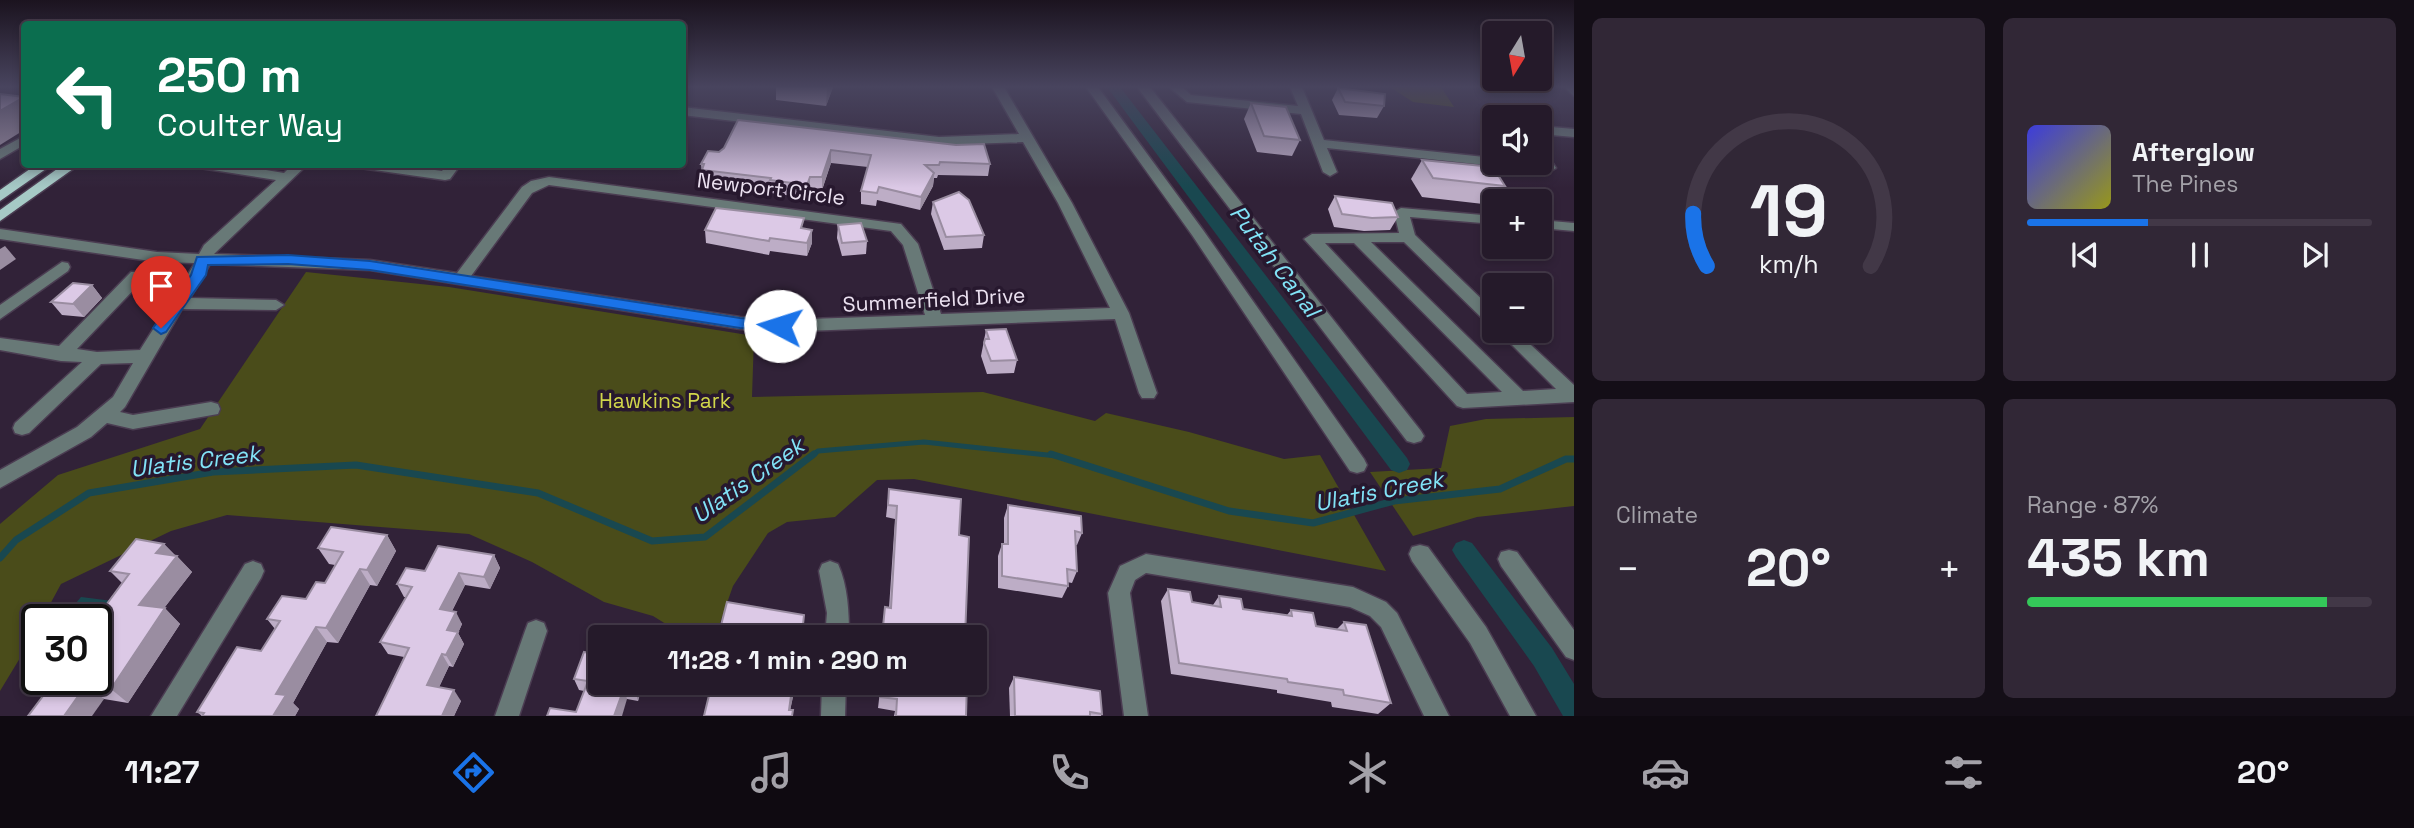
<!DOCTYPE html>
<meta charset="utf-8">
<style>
:root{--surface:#251a2a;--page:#312736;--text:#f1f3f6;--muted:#a3a1a8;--line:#423847;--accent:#1a73e8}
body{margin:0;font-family:"Space Grotesk",sans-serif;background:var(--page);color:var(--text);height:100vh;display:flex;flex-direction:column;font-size:26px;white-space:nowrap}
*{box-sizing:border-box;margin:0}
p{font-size:23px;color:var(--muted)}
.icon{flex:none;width:38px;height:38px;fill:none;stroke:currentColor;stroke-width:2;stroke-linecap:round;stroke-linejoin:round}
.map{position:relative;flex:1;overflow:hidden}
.side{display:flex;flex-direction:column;gap:18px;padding:18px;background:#140e17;width:840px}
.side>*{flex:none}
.banner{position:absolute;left:21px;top:21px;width:665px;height:147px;border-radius:7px;box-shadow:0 4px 10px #0003,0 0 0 2px var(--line);background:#0b6e4f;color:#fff;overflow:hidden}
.needle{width:46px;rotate:191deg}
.fabs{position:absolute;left:1482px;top:21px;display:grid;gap:14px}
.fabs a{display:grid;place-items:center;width:70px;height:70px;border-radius:7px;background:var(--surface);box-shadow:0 4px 10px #0003,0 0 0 2px var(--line);font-size:35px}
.speed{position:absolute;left:21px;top:604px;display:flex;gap:14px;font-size:35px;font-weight:700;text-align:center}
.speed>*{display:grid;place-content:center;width:91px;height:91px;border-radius:50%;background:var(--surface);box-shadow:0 4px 10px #0003,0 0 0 2px var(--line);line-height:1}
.speed .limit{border:4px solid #111;border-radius:10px;background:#fff;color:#111}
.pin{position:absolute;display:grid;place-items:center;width:60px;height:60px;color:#fff;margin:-72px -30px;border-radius:50% 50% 50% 0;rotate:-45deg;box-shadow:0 0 7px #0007}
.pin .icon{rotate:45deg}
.me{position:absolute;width:77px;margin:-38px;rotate:275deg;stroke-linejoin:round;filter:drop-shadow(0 0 5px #0008)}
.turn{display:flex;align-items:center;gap:24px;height:147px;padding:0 21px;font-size:32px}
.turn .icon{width:91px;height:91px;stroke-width:2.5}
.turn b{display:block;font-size:49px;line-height:60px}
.big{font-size:52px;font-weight:800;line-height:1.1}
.side .widget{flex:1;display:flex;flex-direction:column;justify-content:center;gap:10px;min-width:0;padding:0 24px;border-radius:10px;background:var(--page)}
.side .dial{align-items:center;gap:0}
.dial svg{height:182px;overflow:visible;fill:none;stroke:var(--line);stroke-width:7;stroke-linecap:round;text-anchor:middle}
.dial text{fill:var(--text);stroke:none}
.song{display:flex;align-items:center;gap:21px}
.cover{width:84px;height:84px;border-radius:10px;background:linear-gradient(135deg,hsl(240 70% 55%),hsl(60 70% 35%))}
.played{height:7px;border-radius:4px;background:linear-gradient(90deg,var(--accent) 35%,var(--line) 35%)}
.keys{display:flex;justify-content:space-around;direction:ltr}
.heat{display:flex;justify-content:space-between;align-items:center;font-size:38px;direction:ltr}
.charge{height:10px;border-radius:5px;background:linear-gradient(90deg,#34c759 87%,var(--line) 0)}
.side .tiles{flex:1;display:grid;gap:18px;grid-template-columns:repeat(2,1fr)}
.trip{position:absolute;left:588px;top:625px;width:399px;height:70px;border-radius:7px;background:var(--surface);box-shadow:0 4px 10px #0003,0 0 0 2px var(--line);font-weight:800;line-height:70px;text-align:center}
.tab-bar{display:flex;height:112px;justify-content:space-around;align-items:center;background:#0f0a11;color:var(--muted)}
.tab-bar .icon{width:49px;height:49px}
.tab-bar .current{color:var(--accent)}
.tab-bar b{font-size:32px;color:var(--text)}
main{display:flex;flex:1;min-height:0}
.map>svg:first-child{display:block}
.green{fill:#4a4c1a}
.water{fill:#194850}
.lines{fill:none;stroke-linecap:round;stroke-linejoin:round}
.stream-far1{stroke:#194850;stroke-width:5}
.stream{stroke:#194850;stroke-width:7}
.canal{fill:#194850;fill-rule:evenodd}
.minor-casing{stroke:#4b3d52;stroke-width:3}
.major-casing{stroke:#4b3d52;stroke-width:3}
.minor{fill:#687977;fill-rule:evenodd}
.major{fill:#a6cac6;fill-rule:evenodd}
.wall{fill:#bdadc6}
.shaded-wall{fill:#9a8da1}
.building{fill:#dcc9e6;stroke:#9a8da1;stroke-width:2}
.route{fill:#1a73e8;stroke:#114b97;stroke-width:2}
.labels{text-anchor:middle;stroke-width:7;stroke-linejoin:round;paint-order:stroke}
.street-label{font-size:21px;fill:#ebe1f0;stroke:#27182e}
.park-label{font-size:21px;fill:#d1d64a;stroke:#27182e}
.water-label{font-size:23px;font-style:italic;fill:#82e3f7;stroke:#27182e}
</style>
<main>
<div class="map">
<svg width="1574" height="716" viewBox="0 0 1574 716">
<rect width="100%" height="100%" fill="#312238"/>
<g class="green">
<polygon points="1390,87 1441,87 1454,107 1413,102"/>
<polygon points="306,272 449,287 754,336 752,397 983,392 1095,421 1106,413 1189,432 1284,459 1320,455 1386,571 914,479 877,480 835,517 787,522 768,533 733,586 715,637 687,637 653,616 604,602 532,562 469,534 227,515 171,531 61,584 42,619 37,620 37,630 0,691 0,524 58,475 200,429"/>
<polygon points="1574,417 1574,506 1477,517 1413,536 1370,472 1441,468 1450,426 1486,419"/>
</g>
<polygon class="water" points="81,597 113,601 100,618 67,614"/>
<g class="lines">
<polyline class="stream-far1" points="812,456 818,451 924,442 1057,456"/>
<g class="stream">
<polyline points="1051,454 1229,511 1313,523 1394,501 1500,489 1566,459 1574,459"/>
<polyline points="0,558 16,540 89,493 213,472 356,465 538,493 652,541 705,537 814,454"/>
</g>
<g class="canal">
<polygon points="1107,87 1120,87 1407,458 1410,464 1407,470 1399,473 1391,470"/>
<polygon points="1464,540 1472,543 1552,648 1574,684 1574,716 1563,716 1534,666 1456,557 1452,550 1456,543"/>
</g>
<g class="minor-casing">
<g id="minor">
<path d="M 992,87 L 1004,87 L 1072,203 L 1129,313 L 1157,393 L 1154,398 L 1142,398 L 1139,393 L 1115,319 L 780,332 L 740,329 L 370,270 L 210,264 L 190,298 L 276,300 L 284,305 L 276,310 L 182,309 L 125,407 L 120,412 L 133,415 L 211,402 L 218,404 L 220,409 L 218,414 L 133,429 L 107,423 L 91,437 L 0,488 L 0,470 L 77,427 L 113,397 L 133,363 L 101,364 L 29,433 L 22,435 L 15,433 L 13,428 L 15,423 L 82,362 L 61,361 L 0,350 L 0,338 L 59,346 L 131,272 L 143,272 L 145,276 L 143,280 L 77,349 L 97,352 L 140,350 L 195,263 L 157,262 L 0,239 L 0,229 L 157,252 L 199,254 L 204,245 L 276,180 L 200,168 L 194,164 L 229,164 L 284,173 L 293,164 L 308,164 L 214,254 L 370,260 L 457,273 L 522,187 L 531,181 L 549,177 L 901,224 L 918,244 L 941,314 L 1110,308 L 1058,203 L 1023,142 L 939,145 L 682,115 L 682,107 L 939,137 L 1019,134 ZM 549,185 L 891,231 L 903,245 L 925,315 L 780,320 L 740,317 L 471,276 L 532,193 Z"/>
<polygon points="1086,87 1098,87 1203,230 1364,459 1367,465 1364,471 1357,473 1350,471 1192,235"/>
<polygon points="1137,87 1150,87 1421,431 1424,436 1421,441 1414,443 1407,441"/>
<polygon points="1169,87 1182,87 1191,95 1298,106 1290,87 1302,87 1324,140 1494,158 1494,163 1540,163 1540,150 1545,151 1556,168 1549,172 1499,164 1494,166 1327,148 1337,172 1330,176 1323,172 1301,114 1187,102"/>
<polygon points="1564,87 1574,87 1574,96"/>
<polygon points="1540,126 1574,129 1574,137 1540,134"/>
<polygon points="24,136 24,145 0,159 0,149"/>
<polygon points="354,164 393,164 442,171 447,164 461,164 450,179 445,180 360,168"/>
<path d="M 1401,208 L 1494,216 L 1494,224 L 1410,217 L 1415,235 L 1494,311 L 1494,326 L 1488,324 L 1404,242 L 1371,242 L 1523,391 L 1556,389 L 1498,331 L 1516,331 L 1574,385 L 1574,402 L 1463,408 L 1457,406 L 1304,239 L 1312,234 L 1399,233 L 1394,212 ZM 1325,243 L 1354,243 L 1502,392 L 1467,394 Z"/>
<polygon points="1540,220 1574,223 1574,231 1540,228"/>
<polygon points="62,262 68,263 70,267 68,271 0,319 0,305"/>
<polygon points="1420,545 1428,547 1486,627 1536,716 1510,716 1470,643 1412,561 1409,554 1412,547"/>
<polygon points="1509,550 1517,552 1574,630 1574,660 1566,657 1501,566 1498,559 1501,552"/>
<polygon points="1146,554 1353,587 1386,602 1397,613 1449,716 1424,716 1381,627 1370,616 1350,607 1146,573 1135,580 1130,593 1148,716 1124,716 1108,593 1120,566"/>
<polygon points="253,561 261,564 264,571 261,578 177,716 151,716 245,564"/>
<path d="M 830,561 L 838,564 C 848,586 849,613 849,637 L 825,637 L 827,613 L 819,571 L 822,564 Z"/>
<polygon points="536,620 544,623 547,631 519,716 495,716 525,631 528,623"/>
<polygon points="822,682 846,682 845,716 821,716"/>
</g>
</g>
<g class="major-casing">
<g id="major">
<polygon points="37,164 53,164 0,201 0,190"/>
<polygon points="64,164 80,164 0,221 0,210"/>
</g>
</g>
<use href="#minor" class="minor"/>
<use href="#major" class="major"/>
</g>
<g class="wall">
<polygon points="776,87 833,87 826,106 776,100"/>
<polygon points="1338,88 1384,106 1377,118 1339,115 1332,100"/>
<polygon points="1251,103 1300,140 1292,156 1257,152 1244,119"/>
<polygon points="738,120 990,164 988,176 938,175 937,178 934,178 933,186 920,210 877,200 876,206 861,204 861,191 868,167 831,163 822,190 810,189 807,198 771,193 771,190 703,183 701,164 724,148"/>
<polygon points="1422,160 1505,186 1492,205 1422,197 1411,179"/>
<polygon points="1335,196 1398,217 1390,230 1364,231 1334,227 1328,209"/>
<polygon points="933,202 984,235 982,248 944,250 931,214"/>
<polygon points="838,225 867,241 866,254 842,256 837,238"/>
<polygon points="804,229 812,243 807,256 770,251 769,255 706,243 705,230"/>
<polygon points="92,285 102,298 84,317 62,315 51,302"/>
<polygon points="986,330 1017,360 1014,373 987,374 981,356"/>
<polygon points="889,489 959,535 965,637 881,637 885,607 889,608 895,519 886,517"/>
<polygon points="1008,505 1082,533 1077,545 1076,545 1077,571 1072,583 1067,582 1068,586 1062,598 998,588 998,556 1002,544 1004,544 1004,518"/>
<polygon points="387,535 396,551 377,586 370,585 338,643 327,642 293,703 299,709 295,716 202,716 197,712 261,651 275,629 267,619 306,599 325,583 335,565 329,564 318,548"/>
<polygon points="164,544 192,572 164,608 180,624 128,703 104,699 54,682 50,679 122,583 110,571"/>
<polygon points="494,555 500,568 490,589 465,585 452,611 462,624 458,633 464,644 453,667 449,666 439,687 461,701 454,716 376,716 404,657 388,654 380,642 406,597 404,597 397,584 425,571"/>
<polygon points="1168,589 1192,602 1213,605 1219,596 1243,609 1287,615 1291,610 1316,626 1337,629 1344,622 1391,703 1378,714 1332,707 1331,702 1277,693 1277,690 1171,674 1161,601"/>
<polygon points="804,615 803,637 718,637"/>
<polygon points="1014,677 1102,714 1101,716 1010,716 1009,688"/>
<polygon points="574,679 600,682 650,682 649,685 643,684 638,701 627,699 576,712 584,691 579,690"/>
<polygon points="881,682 967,682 966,716 894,716 895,711 878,708"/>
<polygon points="706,686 794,692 790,710 708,697"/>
</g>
<g class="shaded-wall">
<polygon points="827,87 833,87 826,106"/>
<polygon points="24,97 24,130 0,145 0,111"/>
<polygon points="831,150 831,163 822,190 822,177"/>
<polygon points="934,173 933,186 920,210 921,197"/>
<polygon points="810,177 810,189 807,198 807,185"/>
<polygon points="812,230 812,243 807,256 807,243"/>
<polygon points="5,246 16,259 0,270 0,249"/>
<polygon points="92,285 102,298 84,317 73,304"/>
<polygon points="387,535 396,551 377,586 367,570"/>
<polygon points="164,544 176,557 177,556 192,572 155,620 139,605 156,553"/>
<polygon points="494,555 500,568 490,589 484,577"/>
<polygon points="360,569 370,585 338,643 326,628"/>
<polygon points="459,573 465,585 447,621 440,609"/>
<polygon points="165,608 180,624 128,703 111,689"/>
<polygon points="456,612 462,624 458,633 464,644 453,667 446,655 447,630"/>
<polygon points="316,627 327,642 293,703 299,709 295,716 273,716 276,694"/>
<polygon points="442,654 449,666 435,696 427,685"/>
<polygon points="637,682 642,682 643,684 638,701 635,689"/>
<polygon points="793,682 794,692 789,716 789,710"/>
<polygon points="86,685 104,699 92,716 64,716"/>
<polygon points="624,688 627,699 622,716 614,716"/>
<polygon points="454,690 461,701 454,716 442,716"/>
</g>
<g class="building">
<polygon points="1338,88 1385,94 1384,106 1345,102"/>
<polygon points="0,94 24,97 0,111"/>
<polygon points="1251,103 1286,107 1300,140 1264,136"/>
<polygon points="738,120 956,145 984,144 990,164 940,162 939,165 925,165 934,173 921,197 879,187 877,193 861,191 871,155 831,150 822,177 810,177 807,185 770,180 771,178 702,170 704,164 701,164 708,151 719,152 724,148"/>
<polygon points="1422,160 1493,167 1505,186 1433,178"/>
<polygon points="959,192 969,200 984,235 946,237 933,202"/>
<polygon points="1335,196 1392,203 1398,217 1372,218 1342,214"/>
<polygon points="716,208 804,218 801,228 812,230 807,243 770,238 769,241 705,230"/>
<polygon points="861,223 867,241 842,243 838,225"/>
<polygon points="73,283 92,285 73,304 51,302"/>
<polygon points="1006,329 1017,360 991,361 984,343 985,339 989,339 986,330"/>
<polygon points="889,489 961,499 959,535 969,537 965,637 892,637 893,629 883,627 885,607 891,608 897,506 888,505"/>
<polygon points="1008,505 1081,516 1082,533 1075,531 1077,571 1067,569 1068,586 1002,576 1002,544 1008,544"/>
<polygon points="331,527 387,535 367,570 360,569 326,628 316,627 276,694 286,695 273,716 202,716 204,713 197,712 237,647 261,651 280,621 267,619 282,596 306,599 316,582 325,583 343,552 318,548"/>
<polygon points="136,539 164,544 156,553 177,556 139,605 165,608 111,689 86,685 64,716 28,716 55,680 50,679 96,679 96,620 95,620 129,574 110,571"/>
<polygon points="438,546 494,555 484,577 459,573 440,609 456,612 447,630 458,632 446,655 442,654 427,685 454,690 442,716 376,716 409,648 380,642 412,587 397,584 406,568 425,571"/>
<polygon points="1168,589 1190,592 1192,602 1221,607 1219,596 1241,599 1243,609 1292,616 1291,610 1313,613 1316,626 1347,631 1344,622 1366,625 1391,703 1344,695 1343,690 1288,682 1287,679 1179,663"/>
<polygon points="727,602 804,615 802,634 791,632 790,637 718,637"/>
<polygon points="584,652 600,655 600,682 637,682 635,689 624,688 614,716 547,716 550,708 576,712 588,681 574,679"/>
<polygon points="1014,677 1100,691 1102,714 1090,712 1090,716 1015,716"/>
<polygon points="707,682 793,682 789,710 793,710 792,716 704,716 711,687 706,686"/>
<polygon points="881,682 967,682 966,716 896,716 897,699 880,697"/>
</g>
<linearGradient id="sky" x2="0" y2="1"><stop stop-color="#1b131f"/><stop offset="0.46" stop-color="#48445e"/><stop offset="1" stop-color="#48445e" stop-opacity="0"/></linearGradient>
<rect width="1574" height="188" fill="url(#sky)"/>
<polygon class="route" points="288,255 370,261 740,318 780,321 787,326 780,331 740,328 370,270 288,264 208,265 206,275 166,332 161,334 153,328 191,275 197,257"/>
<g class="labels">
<g class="street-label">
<text transform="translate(771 189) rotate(7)" y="7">Newport Circle</text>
<text transform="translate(934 300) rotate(-3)" y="7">Summerfield Drive</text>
</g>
<g class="park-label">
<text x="665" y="408">Hawkins Park</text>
</g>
<g class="water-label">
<text transform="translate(1275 261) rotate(53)" y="8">Putah Canal</text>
<text transform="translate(195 461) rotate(-7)" y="8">Ulatis Creek</text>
<text transform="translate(748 480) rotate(-35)" y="8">Ulatis Creek</text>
<text transform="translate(1379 491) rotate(-11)" y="8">Ulatis Creek</text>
</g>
</g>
</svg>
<div class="fabs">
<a><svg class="needle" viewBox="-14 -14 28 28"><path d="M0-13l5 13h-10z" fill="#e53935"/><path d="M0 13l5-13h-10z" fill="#a3a1a8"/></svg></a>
<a><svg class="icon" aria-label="sound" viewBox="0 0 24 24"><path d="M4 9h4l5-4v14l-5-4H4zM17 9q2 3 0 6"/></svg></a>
<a>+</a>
<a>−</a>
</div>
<div class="speed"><div class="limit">30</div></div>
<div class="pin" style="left:161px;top:328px;background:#d93025"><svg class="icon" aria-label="arrive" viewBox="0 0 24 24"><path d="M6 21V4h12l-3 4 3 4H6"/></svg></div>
<svg class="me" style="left:780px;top:326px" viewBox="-20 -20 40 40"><circle r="19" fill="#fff"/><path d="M0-13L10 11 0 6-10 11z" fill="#1a73e8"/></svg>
<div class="trip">11:28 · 1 min · 290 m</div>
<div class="banner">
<div class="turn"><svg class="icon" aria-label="left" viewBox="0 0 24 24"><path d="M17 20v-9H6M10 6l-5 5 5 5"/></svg><div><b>250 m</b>Coulter Way</div></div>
</div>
</div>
<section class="side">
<div class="tiles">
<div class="widget dial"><svg viewBox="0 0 100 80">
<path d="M14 69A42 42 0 1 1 86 69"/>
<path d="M14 69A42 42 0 0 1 8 46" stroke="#1a73e8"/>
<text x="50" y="56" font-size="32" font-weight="700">19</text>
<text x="50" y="72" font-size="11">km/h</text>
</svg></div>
<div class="widget">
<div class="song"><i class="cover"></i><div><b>Afterglow</b><p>The Pines</p></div></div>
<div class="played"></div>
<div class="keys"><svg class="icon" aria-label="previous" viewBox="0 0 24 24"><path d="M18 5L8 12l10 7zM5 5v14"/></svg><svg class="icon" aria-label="pause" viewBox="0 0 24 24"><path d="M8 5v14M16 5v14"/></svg><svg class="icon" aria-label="next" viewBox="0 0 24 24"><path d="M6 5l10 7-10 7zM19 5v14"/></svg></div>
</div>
<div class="widget"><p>Climate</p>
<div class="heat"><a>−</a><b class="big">20°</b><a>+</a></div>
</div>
<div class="widget"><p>Range · 87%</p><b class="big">435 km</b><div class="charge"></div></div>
</div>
</section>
</main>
<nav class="tab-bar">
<b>11:27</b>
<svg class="icon current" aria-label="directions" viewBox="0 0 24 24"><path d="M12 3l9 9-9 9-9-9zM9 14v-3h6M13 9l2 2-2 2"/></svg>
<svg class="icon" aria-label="music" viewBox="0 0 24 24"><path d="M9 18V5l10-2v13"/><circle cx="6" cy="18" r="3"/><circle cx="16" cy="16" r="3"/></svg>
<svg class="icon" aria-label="phone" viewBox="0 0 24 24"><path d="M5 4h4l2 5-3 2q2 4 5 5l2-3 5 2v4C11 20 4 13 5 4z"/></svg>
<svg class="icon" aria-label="climate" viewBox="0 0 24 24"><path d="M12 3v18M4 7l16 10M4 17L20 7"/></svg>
<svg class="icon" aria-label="car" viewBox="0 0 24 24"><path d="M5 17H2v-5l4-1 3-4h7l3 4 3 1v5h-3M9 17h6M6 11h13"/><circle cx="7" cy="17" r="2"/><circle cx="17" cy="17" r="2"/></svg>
<svg class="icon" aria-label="filters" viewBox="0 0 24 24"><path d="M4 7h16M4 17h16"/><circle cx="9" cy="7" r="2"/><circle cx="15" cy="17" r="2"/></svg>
<b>20°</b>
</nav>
